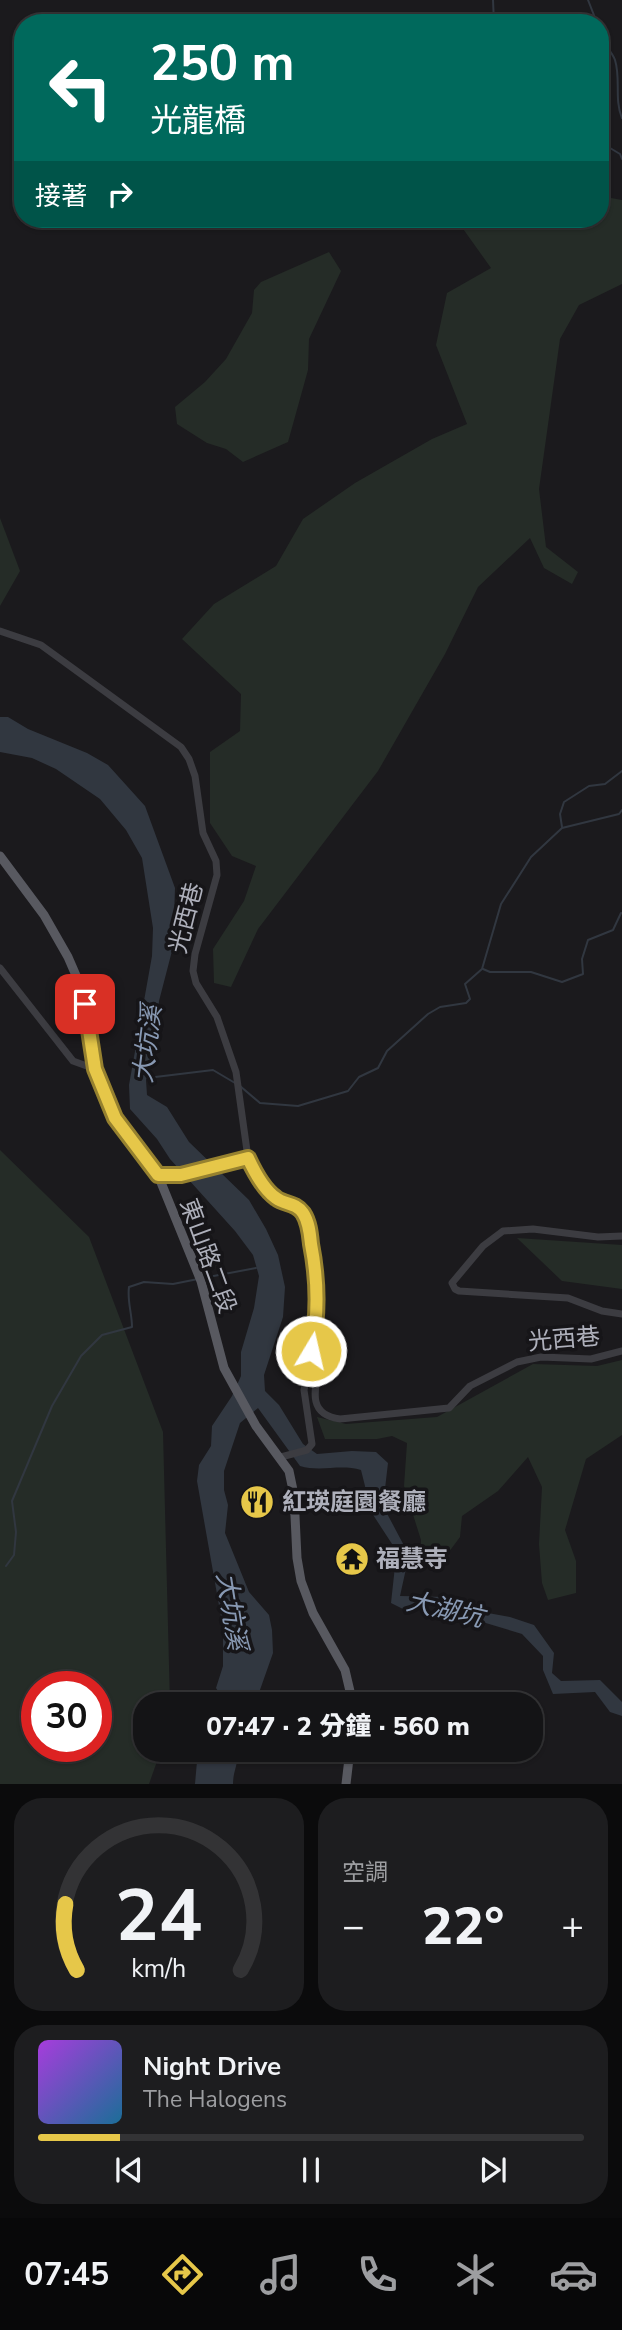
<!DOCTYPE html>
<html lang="zh-TW">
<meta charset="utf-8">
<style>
:root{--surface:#141416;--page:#1d1d1f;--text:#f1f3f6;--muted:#9d9ea1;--line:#333335;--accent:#e6c749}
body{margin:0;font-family:"Nunito Sans","Noto Sans TC",sans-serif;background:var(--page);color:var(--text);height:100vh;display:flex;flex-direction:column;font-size:26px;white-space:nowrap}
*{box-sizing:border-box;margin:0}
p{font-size:23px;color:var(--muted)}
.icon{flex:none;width:38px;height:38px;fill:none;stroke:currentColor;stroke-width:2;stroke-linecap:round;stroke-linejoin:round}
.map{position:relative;height:1784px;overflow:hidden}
.drawer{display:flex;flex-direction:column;gap:14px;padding:14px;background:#0b0b0c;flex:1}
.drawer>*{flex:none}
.banner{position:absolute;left:14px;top:14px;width:595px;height:214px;border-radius:28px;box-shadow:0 2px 5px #0004,0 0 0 2px var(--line);background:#00695c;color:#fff;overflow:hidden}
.speed{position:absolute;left:21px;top:1671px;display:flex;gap:14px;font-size:35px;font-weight:700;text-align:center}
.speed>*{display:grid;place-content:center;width:91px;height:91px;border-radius:50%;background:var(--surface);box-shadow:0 2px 5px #0004,0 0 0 2px var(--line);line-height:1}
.speed .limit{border:10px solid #d22;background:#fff;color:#111}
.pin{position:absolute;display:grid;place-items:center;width:60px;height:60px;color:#fff;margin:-30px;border-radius:14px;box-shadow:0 4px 10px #0006}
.me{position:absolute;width:77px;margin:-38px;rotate:9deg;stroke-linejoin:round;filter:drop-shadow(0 0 5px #0008)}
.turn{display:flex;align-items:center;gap:24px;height:147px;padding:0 21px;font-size:32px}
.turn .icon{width:91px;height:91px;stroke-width:2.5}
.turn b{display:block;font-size:49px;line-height:60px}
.then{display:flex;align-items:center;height:66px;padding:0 21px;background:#0003;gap:14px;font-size:26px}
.big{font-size:52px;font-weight:800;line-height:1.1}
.drawer .widget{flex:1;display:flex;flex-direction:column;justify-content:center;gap:10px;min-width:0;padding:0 24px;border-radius:28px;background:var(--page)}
.drawer .dial{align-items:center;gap:0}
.dial svg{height:182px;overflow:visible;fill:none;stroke:var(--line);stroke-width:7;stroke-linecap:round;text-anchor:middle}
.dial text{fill:var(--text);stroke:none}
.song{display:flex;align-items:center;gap:21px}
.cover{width:84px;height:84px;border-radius:10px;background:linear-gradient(135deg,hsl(280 70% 55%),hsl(200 70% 35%))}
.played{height:7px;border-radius:4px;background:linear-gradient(90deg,var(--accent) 15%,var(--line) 15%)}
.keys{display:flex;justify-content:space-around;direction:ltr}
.heat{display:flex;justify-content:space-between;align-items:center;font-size:38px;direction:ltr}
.drawer .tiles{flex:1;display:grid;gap:14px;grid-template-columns:1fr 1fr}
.widget:last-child{grid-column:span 2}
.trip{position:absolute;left:133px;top:1692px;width:410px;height:70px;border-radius:28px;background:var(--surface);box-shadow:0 2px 5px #0004,0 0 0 2px var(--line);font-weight:800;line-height:70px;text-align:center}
.tabs{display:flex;height:112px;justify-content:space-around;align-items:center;background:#080809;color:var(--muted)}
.tabs .icon{width:49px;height:49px}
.tabs .selected{color:var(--accent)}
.tabs b{font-size:32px;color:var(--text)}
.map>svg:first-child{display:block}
.green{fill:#252c27;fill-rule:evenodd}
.water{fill:#313740}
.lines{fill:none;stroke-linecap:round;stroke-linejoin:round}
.stream{stroke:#313740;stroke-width:2}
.minor{stroke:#3c3c41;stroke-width:7}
.major{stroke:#585960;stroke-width:9}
.route-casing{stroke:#96812f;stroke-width:18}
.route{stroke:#e6c749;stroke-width:12}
.labels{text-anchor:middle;stroke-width:7;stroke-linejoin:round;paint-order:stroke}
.street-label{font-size:24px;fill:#aeb0bb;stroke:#161518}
.poi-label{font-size:24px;font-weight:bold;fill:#aeb0bb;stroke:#161518;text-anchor:start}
.water-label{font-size:26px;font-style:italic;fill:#8899b3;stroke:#161518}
</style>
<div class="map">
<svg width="622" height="1784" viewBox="0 0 622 1784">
<rect width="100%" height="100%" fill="#1b1a1d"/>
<g class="green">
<polygon points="600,196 622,200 622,284 579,305 560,339 539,489 546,547 578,572 572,584 544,568 530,538 478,587 445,654 378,771 258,929 231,987 214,983 213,949 244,901 256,866 232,856 210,823 210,752 240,731 241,694 182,639 214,604 276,566 303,519 355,483 432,439 467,424 436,345 447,293 491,268 456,219 600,219"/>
<polygon points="329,252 341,271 309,339 308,370 288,442 243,462 226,449 207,443 177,424 175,407 205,382 226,359 252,313 254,290 261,282"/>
<polygon points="0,518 20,571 0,606"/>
<path d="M 0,1150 L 89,1237 L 163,1432 L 170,1704 L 145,1704 L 145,1750 L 161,1750 L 149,1784 L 0,1784 ZM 37,1687 L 96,1687 L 96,1746 L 37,1746 Z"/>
<polygon points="517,1238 622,1245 622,1289 562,1281"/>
<polygon points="622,1360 622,1435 586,1459 565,1530 576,1561 576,1593 548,1600 542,1583 539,1544 542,1487 528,1457 498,1491 462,1516 460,1537 437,1568 420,1560 421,1540 404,1486 407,1443 392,1436 377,1439 325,1439 317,1417 346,1424 437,1417 533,1364 597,1366"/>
</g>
<g class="water">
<path d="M 0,717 L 8,717 L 28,729 L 87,753 L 108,765 L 145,806 L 175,888 L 173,947 L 159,1001 L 157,1023 L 146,1080 L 147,1095 L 167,1107 L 189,1142 L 249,1200 L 266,1229 L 278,1255 L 285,1287 L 283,1317 L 264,1375 L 265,1391 L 279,1405 L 303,1444 L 317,1454 L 352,1451 L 376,1452 L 388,1463 L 383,1506 L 409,1555 L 400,1596 L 446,1597 L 477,1611 L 510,1617 L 534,1625 L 554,1653 L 552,1673 L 561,1681 L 600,1680 L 622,1702 L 622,1716 L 610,1712 L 595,1692 L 553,1694 L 543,1670 L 543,1656 L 522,1634 L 479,1621 L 443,1606 L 422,1601 L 403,1609 L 391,1603 L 396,1557 L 394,1547 L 366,1504 L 365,1486 L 361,1470 C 341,1464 320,1472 300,1466 L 258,1408 L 240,1423 L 224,1471 L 224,1490 L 228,1505 L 225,1533 L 249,1592 L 269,1615 L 272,1630 L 273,1653 L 255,1704 L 217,1704 L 223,1699 L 216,1688 L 223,1666 L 223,1628 L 197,1481 L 199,1465 L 211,1446 L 212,1426 L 232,1396 L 241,1376 L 241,1352 L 254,1308 L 259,1276 L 253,1255 L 235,1231 L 170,1159 L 157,1139 L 130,1109 L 129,1085 L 152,956 L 153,928 L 142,858 L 126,830 L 100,799 L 56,769 L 32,758 L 0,752 Z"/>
<path d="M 198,1750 L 237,1750 C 239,1764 233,1771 233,1784 L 195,1784 Z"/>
</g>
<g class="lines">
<g class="stream">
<polyline points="493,0 494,23"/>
<polyline points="588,0 597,23"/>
<path d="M 600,35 C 603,45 612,51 615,60 C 621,79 614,99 622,118"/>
<polyline points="600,142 620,154 622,159"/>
<polyline points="562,827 560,814 564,802 589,786 605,784 622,771"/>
<polyline points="483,969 490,972 531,972 562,982 583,974 582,959 588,940 613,930 621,913"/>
<polyline points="147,1078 213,1070 235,1083"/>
<polyline points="240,1086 260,1103 298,1106 348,1091 359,1077 378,1068 387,1051 428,1014 440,1007 466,1003 470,999 465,984 482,969 501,904 531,857 562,828 619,814 622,810"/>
<polyline points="203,1278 256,1268"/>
<path d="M 6,1566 L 14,1555 L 16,1532 L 12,1501 L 52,1406 L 81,1356 L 102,1335 L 132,1327 C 132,1313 127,1301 129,1287 L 144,1282 L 173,1284 L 198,1279"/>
</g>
<g class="minor">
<polyline points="0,631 41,645 181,747 189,759 195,776 203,833 216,861 217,875 195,954 193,971 196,983 217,1017 236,1072 248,1158 262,1183 276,1198 295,1204 307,1222 317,1277 317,1326 304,1390 312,1444 307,1450 281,1457"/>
<polyline points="0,968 73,1061 95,1069"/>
<polyline points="158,1175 181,1175 248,1158"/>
<polyline points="622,1236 598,1237 533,1229 503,1231 483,1246 452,1283 455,1289 459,1291 568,1298 602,1311 622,1314"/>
<path d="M 318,1330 C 320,1339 322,1348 321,1357 C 318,1381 302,1414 340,1419 L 449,1408 L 470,1386 L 517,1362 L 541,1357 L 591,1359 L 622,1351"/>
</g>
<g class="major">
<polyline points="0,856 44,915 68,957 81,987 89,1021 95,1069 115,1118 158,1175 201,1281 224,1368 256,1426 289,1471 294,1495 297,1558 301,1581 313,1613 345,1670 353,1704"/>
<polyline points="346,1784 350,1750"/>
</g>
</g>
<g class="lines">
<g class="route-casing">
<path id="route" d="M 85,1004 L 95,1069 L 115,1118 L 158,1175 L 181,1175 L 248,1158 C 254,1171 263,1189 276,1198 C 285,1205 295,1202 303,1213 C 309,1222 310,1234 311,1244 C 318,1280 319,1315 311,1351"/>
</g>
<use href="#route" class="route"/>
</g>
<defs>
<g id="restaurant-disc" transform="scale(1.75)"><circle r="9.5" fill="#e6c749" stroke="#161518"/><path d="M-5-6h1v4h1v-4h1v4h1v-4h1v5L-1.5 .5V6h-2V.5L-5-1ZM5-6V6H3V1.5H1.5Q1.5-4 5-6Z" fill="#111"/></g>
<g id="temple-disc" transform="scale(1.75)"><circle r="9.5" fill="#e6c749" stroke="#161518"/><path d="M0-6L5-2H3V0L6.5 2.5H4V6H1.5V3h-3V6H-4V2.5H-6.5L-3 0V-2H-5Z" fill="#111"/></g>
</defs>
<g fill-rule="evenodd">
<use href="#restaurant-disc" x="257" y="1502"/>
<use href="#temple-disc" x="352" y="1559"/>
</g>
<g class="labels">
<g class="street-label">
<text transform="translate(186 918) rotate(-76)" y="8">光西巷</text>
<text transform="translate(208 1256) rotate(70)" y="8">東山路二段</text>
<text transform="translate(564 1339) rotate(-5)" y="8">光西巷</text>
</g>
<g class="poi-label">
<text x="282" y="1510">紅瑛庭園餐廳</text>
<text x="376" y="1567">福慧寺</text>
</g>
<g class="water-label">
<text transform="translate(147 1044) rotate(-83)" y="9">大坑溪</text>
<text transform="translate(445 1609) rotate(13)" y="9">大湖坑</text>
<text transform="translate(232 1611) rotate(81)" y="9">大坑溪</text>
</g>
</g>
</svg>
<div class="speed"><div class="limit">30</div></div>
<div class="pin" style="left:85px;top:1004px;background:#d93025"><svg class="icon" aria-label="arrive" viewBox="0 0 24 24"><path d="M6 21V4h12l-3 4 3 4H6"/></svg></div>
<svg class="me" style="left:311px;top:1351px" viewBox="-20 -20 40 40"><circle r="17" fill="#e6c749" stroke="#fff" stroke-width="3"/><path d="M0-11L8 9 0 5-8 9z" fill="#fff"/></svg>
<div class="trip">07:47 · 2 分鐘 · 560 m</div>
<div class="banner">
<div class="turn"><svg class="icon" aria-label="left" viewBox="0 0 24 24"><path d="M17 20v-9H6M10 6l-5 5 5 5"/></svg><div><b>250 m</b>光龍橋</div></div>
<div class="then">接著<svg class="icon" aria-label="right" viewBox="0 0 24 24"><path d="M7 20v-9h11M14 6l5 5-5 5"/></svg></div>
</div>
</div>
<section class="drawer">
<div class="tiles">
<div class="widget dial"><svg viewBox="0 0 100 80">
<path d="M14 69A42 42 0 1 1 86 69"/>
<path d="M14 69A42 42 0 0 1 9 40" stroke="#e6c749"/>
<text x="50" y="56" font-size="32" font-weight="700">24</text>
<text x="50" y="72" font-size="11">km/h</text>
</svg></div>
<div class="widget"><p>空調</p>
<div class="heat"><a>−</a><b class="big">22°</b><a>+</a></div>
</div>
<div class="widget">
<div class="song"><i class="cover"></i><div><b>Night Drive</b><p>The Halogens</p></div></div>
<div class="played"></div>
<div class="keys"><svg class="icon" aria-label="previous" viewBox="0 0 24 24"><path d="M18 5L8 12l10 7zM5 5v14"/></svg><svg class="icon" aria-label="pause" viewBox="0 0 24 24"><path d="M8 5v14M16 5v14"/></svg><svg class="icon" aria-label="next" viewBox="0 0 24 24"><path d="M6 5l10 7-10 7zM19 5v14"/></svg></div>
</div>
</div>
</section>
<nav class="tabs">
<b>07:45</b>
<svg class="icon selected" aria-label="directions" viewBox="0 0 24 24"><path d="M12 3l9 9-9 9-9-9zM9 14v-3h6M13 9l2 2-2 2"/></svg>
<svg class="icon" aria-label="music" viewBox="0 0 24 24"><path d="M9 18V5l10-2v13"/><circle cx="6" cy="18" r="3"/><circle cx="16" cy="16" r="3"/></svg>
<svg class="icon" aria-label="phone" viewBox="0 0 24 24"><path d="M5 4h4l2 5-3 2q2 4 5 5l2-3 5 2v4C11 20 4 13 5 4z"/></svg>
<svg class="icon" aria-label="climate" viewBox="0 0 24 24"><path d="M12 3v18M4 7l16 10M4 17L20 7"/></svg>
<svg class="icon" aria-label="car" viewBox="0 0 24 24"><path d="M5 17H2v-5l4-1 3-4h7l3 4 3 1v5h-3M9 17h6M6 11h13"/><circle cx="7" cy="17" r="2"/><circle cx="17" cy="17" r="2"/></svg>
</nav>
